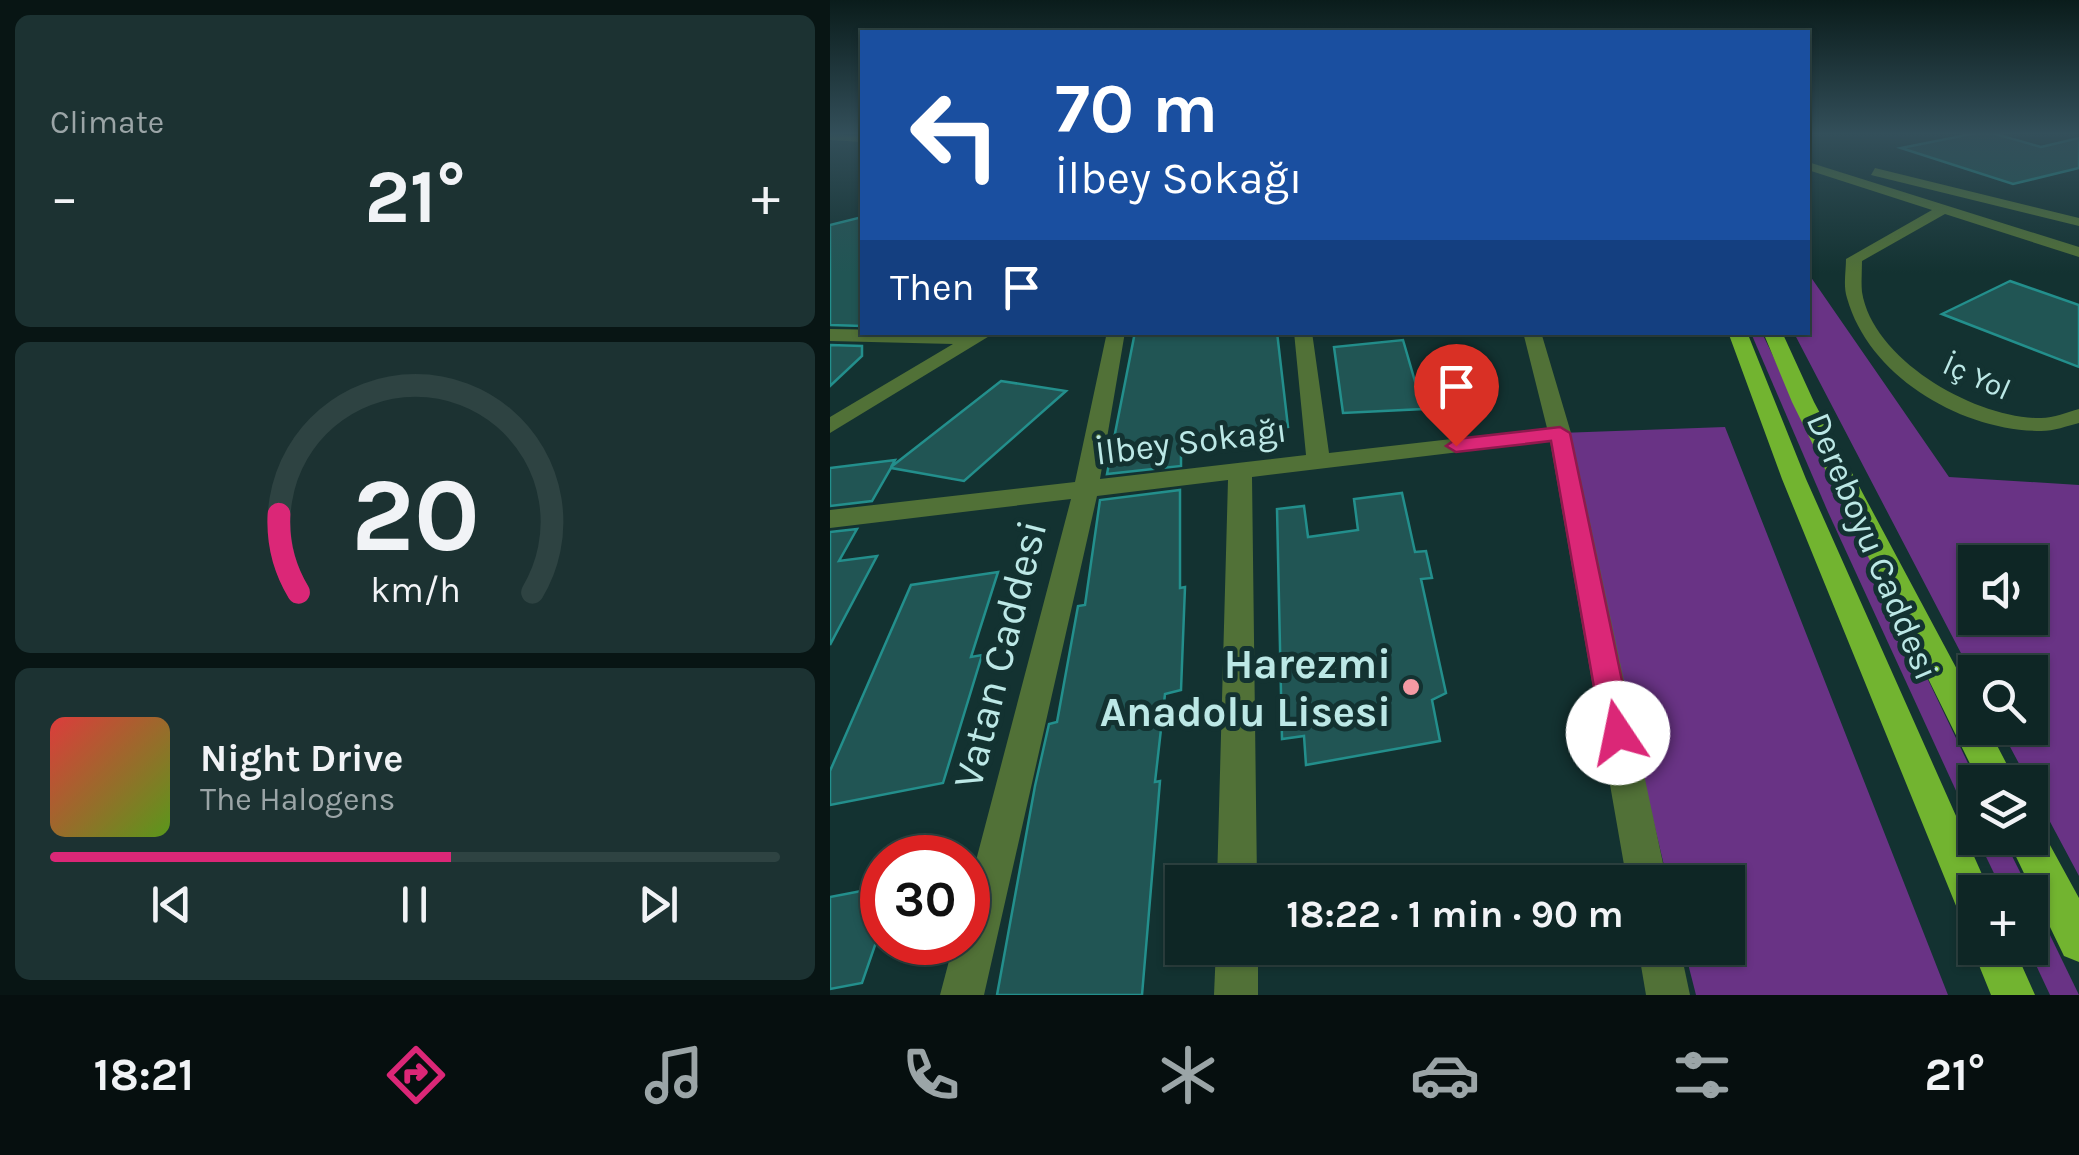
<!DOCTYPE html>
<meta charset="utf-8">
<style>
:root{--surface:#0e2625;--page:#1c3232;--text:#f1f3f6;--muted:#9ba5a7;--line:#2e4342;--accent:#db2777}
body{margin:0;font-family:Karla,sans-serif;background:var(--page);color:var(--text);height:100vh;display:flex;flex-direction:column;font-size:38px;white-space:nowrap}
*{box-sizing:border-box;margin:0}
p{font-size:32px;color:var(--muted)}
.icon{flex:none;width:55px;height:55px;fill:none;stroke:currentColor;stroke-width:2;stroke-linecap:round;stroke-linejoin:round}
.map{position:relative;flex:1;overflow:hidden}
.details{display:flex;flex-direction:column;gap:15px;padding:15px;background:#081514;width:830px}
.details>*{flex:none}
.guide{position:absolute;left:30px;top:30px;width:950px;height:305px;border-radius:0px;box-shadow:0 2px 8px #0004,0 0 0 2px var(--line);background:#1a4fa0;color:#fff;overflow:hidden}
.controls{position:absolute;left:1128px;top:545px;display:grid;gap:20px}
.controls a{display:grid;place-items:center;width:90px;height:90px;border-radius:0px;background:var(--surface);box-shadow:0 2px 8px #0004,0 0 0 2px var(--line);font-size:50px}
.speed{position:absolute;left:30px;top:835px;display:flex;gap:20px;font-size:50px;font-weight:700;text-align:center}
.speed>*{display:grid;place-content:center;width:130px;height:130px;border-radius:50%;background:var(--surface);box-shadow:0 2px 8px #0004,0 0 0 2px var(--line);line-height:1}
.speed .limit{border:15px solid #d22;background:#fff;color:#111}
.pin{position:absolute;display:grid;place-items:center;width:85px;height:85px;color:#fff;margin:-102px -42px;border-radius:50% 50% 50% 0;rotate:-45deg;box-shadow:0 0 10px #0007}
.pin .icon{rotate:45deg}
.me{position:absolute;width:110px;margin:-55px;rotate:349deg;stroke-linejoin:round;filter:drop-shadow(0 0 8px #0008)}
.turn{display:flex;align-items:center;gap:35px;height:210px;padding:0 30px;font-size:45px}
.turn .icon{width:130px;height:130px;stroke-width:2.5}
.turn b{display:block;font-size:70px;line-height:85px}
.then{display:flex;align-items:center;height:95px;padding:0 30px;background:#0003;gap:20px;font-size:38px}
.big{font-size:75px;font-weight:700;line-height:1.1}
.details .widget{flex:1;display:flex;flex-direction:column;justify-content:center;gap:15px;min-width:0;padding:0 35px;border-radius:15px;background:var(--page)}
.details .dial{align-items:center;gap:0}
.dial svg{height:260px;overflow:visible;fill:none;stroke:var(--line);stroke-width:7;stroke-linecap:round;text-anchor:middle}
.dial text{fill:var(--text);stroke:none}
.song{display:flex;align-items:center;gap:30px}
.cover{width:120px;height:120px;border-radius:15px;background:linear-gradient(135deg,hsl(0 70% 55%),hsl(90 70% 35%))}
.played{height:10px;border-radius:5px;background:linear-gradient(90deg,var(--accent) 55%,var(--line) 55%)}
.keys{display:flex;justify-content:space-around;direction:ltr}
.heat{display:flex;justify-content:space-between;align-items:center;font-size:55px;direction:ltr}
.trip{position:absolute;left:335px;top:865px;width:580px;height:100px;border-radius:0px;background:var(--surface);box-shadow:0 2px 8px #0004,0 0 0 2px var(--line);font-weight:700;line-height:100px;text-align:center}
.dock{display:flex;height:160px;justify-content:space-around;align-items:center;background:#060f0f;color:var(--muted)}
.dock .icon{width:70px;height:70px}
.dock .active{color:var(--accent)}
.dock b{font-size:45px;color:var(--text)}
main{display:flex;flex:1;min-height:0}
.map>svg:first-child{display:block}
.green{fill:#693385;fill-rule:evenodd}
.building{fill:#215554;stroke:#238f8c;stroke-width:2.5}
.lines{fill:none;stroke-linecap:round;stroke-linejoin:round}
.minor{fill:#517137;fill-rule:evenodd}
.major{fill:#72b430;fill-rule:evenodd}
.route{fill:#db2777;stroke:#8e194d;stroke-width:2.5}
.poi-dot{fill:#f49aa4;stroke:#133231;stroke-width:4}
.labels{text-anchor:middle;stroke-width:10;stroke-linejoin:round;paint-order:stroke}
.far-street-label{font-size:30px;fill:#bce8e6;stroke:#133231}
.street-label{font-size:35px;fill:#bce8e6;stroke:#133231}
.near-street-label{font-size:42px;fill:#bce8e6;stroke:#133231}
.near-poi-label{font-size:42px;font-weight:bold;fill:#bce8e6;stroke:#133231;text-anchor:end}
</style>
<main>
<section class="details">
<div class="widget"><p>Climate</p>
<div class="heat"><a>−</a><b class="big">21°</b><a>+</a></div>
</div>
<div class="widget dial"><svg viewBox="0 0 100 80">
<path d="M14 69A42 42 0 1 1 86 69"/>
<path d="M14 69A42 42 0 0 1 8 45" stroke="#db2777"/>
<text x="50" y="56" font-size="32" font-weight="700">20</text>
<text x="50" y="72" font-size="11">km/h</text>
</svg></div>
<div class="widget">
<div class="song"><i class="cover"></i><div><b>Night Drive</b><p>The Halogens</p></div></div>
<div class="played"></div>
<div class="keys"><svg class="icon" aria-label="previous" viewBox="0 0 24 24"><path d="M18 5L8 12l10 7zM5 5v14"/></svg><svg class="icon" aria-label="pause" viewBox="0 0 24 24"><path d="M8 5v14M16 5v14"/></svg><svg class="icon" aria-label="next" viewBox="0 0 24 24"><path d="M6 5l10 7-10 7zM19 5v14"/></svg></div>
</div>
</section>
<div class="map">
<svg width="1249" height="995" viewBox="0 0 1249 995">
<rect width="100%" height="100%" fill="#133231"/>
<g class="green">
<path d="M 978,273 L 1119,477 L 1249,485 L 1249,876 L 1170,728 L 1200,728 L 1200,672 L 1145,672 L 1145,680 L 964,333 L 978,332 ZM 1200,562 L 1200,618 L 1145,618 L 1145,562 Z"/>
<polygon points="921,333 932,333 1147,782 1145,832 998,512"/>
<polygon points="895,427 1118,995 866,995 854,948 898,948 898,882 838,882 730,433"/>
<polygon points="1147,838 1173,838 1200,892 1173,892"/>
<polygon points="1200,894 1249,995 1220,995 1198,948"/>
</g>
<g class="building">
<polygon points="1146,133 1162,133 1211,147 1249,138 1249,168 1183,184 1071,148"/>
<polygon points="32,217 32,326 0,325 0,225"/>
<polygon points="1180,281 1249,305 1249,367 1112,314"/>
<polygon points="305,332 447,332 458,427 351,442 351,466 277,474"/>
<polygon points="573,340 593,409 513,413 504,347"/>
<polygon points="0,345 32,346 32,356 0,386"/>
<polygon points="171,381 236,391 134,481 61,468 42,501 0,506 0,468 65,460 61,467"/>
<polygon points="350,490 350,588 355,587 351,690 335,694 325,782 330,781 312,995 167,995 205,786 219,724 227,722 248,606 255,605 270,500"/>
<polygon points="572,493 585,552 596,551 602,578 591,579 616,693 602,700 610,741 476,765 474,736 452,739 447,509 474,506 478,537 528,530 524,499"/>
<polygon points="27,529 9,561 47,556 0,645 0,532"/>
<polygon points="168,572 141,657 152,655 113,783 0,805 0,771 81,585"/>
<polygon points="52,887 52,925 32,983 0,989 0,897"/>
</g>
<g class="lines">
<g class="minor">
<polygon points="0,134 32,136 32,142 0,140"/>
<path d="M 978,162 L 1249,247 L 1249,257 L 1115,214 L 1032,261 C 1032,271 1031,282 1032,292 C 1043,361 1147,419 1211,418 C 1224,418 1237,412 1249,409 L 1249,423 C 1237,426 1224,431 1211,431 C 1132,431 1039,377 1017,298 C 1013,286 1016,271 1016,259 L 1102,210 L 978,170 Z"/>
<polygon points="1045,168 1249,218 1249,226 1041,175"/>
<polygon points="0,329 166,332 0,433 0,417 123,344 0,341"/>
<polygon points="277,332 295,332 270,479 476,455 464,332 482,332 499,453 717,428 693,332 711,332 741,433 837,882 797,882 720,441 422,477 427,882 387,882 398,480 267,496 154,995 110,995 124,942 138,942 138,891 241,499 0,528 0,510 245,482"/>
<polygon points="386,948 428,948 428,995 384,995"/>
<polygon points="808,948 850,948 860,995 816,995"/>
</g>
<g class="major">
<polygon points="898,332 917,332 976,479 1159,890 1161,892 1145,892 1145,924 1131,918 952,479"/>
<polygon points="933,332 952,332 984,402 1145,703 1145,728 1158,728 1186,782 1149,782 962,402"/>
<polygon points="1200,821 1209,825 1249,898 1249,962 1234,956 1177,838 1200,838"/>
<polygon points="1145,940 1145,948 1184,948 1205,995 1161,995 1142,948"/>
</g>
</g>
<linearGradient id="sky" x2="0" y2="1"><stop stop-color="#0a1c1b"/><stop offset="0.49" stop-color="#334f5a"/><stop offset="1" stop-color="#334f5a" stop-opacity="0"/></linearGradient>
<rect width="1249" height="273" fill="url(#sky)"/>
<polygon class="route" points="730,427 740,433 803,733 798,743 788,747 777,743 772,733 721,441 626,452 616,446 626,439"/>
<circle class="poi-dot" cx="581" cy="687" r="10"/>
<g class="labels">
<g class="far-street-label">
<text transform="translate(1147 377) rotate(24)" y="10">İç Yol</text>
</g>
<g class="street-label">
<text transform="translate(361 441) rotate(-7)" y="12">İlbey Sokağı</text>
<text transform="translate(1043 546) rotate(67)" y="12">Dereboyu Caddesi</text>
</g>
<g class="near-street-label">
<text transform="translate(169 654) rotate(-76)" y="15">Vatan Caddesi</text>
</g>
<g class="near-poi-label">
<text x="561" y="678">Harezmi<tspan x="561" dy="48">Anadolu Lisesi</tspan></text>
</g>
</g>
</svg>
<div class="controls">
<a><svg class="icon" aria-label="sound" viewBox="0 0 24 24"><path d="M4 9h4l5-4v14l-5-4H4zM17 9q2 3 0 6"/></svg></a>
<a><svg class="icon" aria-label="search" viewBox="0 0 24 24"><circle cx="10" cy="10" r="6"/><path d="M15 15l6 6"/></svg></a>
<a><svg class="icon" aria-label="layers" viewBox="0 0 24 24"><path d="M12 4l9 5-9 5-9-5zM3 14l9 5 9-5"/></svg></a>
<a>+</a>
</div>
<div class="speed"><div class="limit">30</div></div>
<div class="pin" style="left:626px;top:446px;background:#d93025"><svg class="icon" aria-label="arrive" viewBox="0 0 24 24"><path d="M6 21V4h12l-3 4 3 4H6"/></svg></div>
<svg class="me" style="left:788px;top:733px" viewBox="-20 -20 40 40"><circle r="19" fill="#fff"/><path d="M0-13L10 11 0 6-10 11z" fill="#db2777"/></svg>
<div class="trip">18:22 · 1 min · 90 m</div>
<div class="guide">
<div class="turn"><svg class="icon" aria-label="left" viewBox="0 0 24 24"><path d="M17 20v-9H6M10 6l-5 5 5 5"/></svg><div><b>70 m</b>İlbey Sokağı</div></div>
<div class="then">Then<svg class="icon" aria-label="arrive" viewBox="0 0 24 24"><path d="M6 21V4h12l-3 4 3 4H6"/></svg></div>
</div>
</div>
</main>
<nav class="dock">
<b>18:21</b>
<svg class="icon active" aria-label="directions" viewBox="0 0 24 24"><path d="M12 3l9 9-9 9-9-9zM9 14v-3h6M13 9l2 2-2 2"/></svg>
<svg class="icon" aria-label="music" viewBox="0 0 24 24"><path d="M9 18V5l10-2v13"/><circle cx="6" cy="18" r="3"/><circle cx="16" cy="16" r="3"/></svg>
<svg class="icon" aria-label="phone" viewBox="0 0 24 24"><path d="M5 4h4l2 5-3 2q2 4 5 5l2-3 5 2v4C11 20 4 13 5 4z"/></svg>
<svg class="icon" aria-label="climate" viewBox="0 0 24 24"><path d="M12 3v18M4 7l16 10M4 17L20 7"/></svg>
<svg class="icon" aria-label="car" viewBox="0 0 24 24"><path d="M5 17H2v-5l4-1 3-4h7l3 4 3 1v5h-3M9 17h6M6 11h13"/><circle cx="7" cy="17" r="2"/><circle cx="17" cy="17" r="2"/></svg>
<svg class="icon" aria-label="filters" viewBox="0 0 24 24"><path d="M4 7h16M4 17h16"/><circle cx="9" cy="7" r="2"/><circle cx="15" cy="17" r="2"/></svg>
<b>21°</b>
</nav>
